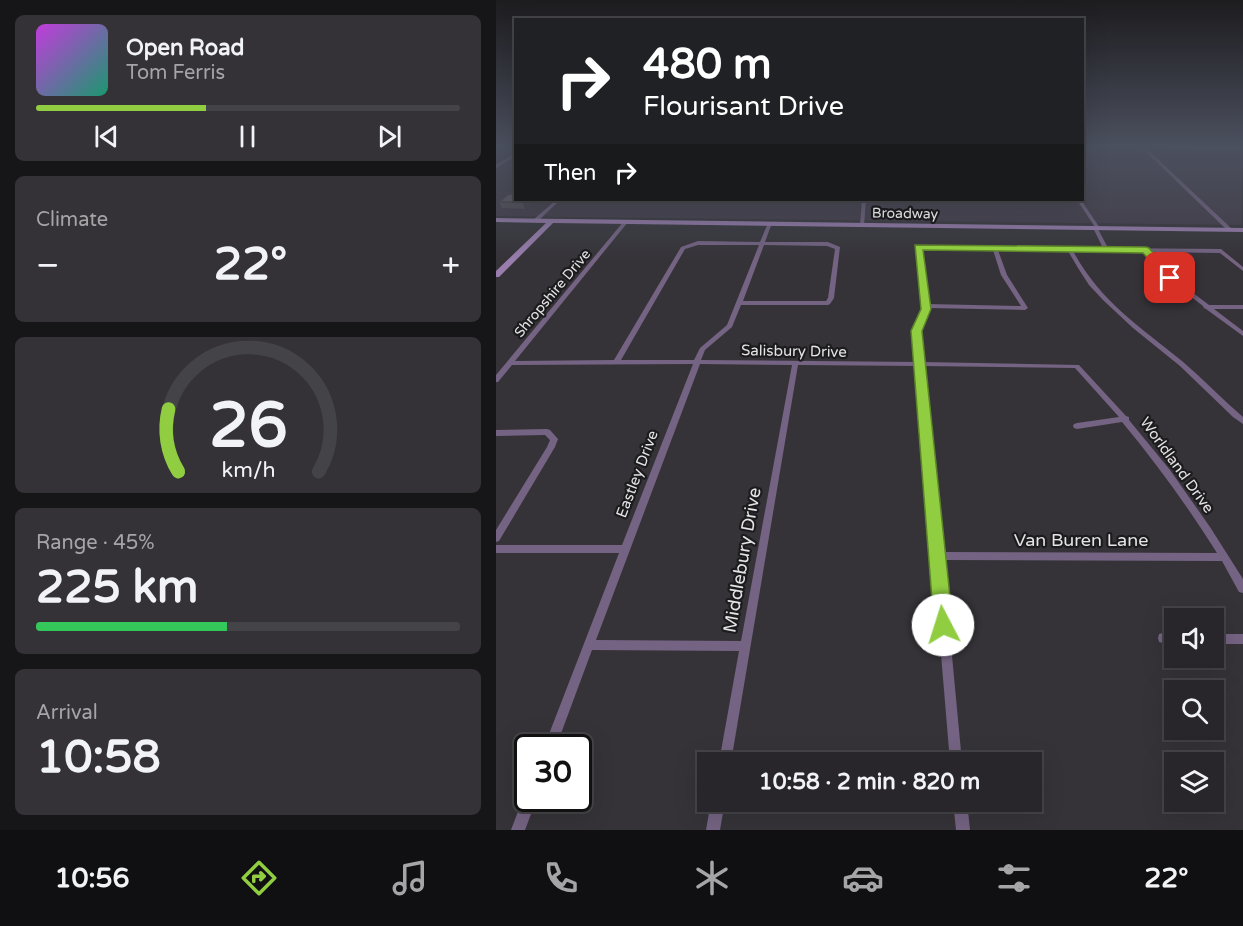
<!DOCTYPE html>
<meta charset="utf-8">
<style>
:root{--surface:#28262a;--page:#343236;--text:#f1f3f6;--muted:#a5a5a8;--line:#444347;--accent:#90cd41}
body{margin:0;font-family:"Varela Round",sans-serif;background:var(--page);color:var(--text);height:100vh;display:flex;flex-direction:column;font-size:22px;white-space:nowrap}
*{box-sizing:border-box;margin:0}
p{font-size:20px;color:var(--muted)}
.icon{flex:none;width:33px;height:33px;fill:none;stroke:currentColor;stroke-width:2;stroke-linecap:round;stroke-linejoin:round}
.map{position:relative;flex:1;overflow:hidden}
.drawer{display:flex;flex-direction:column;gap:15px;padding:15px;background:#161517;width:496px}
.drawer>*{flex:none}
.hud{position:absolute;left:18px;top:18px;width:570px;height:183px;border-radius:0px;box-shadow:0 6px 24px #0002,0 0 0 2px var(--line);background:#202124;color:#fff;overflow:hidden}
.tools{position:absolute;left:668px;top:608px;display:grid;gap:12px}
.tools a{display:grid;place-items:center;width:60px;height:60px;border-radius:0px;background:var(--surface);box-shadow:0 6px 24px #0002,0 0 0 2px var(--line);font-size:30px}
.speed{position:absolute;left:18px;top:734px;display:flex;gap:12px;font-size:30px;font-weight:700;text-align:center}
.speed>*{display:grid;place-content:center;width:78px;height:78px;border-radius:50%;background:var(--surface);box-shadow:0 6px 24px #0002,0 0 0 2px var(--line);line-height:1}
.speed .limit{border:3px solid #111;border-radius:9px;background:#fff;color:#111}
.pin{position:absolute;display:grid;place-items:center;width:51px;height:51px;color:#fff;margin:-26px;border-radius:12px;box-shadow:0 3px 9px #0006}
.me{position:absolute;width:66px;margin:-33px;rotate:355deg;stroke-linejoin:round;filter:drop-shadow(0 0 4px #0008)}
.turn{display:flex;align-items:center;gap:21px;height:126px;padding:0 30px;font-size:27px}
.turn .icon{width:78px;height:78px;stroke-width:2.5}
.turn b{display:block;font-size:42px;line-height:51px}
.then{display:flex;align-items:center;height:57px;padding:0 30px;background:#0003;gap:12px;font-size:22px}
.big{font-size:45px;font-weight:700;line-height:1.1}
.drawer .widget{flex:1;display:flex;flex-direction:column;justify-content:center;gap:9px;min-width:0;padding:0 21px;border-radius:9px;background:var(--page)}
.drawer .dial{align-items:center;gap:0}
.dial svg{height:156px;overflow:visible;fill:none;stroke:var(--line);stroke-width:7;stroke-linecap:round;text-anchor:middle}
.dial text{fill:var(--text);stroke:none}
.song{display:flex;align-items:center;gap:18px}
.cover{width:72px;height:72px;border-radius:9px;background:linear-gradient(135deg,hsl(290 70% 55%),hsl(160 70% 35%))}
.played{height:6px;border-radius:3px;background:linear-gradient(90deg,var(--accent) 40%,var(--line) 40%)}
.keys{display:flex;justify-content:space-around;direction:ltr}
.heat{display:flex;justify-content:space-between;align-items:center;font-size:33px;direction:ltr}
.charge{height:9px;border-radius:4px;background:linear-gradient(90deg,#34c759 45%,var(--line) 0)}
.trip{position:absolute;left:201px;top:752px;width:345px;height:60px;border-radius:0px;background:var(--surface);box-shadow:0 6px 24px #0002,0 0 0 2px var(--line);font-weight:700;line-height:60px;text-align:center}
.tabs{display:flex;height:96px;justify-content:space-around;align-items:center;background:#100f11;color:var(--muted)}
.tabs .icon{width:42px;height:42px}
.tabs .current{color:var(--accent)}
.tabs b{font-size:27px;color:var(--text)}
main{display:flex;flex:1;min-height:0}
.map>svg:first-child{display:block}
.built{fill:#413b46}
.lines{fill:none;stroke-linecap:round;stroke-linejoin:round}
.street{fill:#746382;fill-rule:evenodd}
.secondary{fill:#987dad;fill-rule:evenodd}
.wall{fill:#504d53}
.shaded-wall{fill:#413f43}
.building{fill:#5d5a60;stroke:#413f43;stroke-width:1.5}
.route{fill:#90cd41;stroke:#5e852a;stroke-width:1.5}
.labels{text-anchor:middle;stroke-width:4.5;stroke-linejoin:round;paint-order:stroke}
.far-street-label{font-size:14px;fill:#e4e3e6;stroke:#1c1b1d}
.street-label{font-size:15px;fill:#e4e3e6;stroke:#1c1b1d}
.near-street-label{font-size:18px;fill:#e4e3e6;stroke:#1c1b1d}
</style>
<main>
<section class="drawer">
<div class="widget">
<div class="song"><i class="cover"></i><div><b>Open Road</b><p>Tom Ferris</p></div></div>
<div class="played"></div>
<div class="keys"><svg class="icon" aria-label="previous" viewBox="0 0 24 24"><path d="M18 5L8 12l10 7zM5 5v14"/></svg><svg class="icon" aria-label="pause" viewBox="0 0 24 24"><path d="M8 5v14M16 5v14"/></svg><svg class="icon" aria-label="next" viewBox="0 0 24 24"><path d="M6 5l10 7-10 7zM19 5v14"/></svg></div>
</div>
<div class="widget"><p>Climate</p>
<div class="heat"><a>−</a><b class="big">22°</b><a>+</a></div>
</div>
<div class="widget dial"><svg viewBox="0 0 100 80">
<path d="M14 69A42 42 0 1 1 86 69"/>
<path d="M14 69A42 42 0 0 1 9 37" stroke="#90cd41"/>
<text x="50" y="56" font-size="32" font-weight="700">26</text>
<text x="50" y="72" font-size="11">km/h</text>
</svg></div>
<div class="widget"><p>Range · 45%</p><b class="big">225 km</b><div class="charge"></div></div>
<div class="widget"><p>Arrival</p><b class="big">10:58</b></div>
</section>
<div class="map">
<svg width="747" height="830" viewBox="0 0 747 830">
<rect width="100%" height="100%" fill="#353338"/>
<polygon class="built" points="0,145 19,145 20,200 586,200 587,145 746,145 746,225 0,216"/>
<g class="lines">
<g class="street">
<polygon points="646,146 747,147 747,149 650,148 735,228 735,230 731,230 646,148"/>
<polygon points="20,153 20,156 0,168 0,165"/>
<polygon points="60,200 64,200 41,222 37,222 37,220"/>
<polygon points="366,200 370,200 368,225 366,226 364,225"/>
<path d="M 581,200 L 585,200 L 604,228 L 602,229 L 612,248 L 725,249 L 747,267 L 747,271 L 724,253 L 654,252 L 676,277 L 713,305 L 747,305 L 747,309 L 718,309 L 747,331 L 747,336 L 710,309 L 708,308 L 707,306 L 672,279 L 649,252 L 577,251 C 604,301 643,326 686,361 C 707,379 726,399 747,417 L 747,424 L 737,417 L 684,366 L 637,328 L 607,300 L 593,285 L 582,268 L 572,251 L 502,250 L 511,275 L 532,308 L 529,310 L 433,308 L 424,331 L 427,362 L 583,365 L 630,416 L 633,417 L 633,420 L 674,470 L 714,527 L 747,579 L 747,593 L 743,592 L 726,561 L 447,560 L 466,762 L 454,762 L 421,366 L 302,365 L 235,762 L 223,762 L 243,651 L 96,650 L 60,747 L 48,747 L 123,553 L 0,553 L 0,545 L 126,545 L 197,364 L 16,365 L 2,382 L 0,382 L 0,375 L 128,221 L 132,222 L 19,361 L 118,360 L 185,247 L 202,241 L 264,242 L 272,223 L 274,222 L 276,223 L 269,242 L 332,242 L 344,247 L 338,298 L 334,304 L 332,305 L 245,305 L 236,327 L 209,350 L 205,360 L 420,362 L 418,331 L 427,309 L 420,246 L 607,248 L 597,228 L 599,227 ZM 202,245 L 263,245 L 231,325 L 204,348 L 198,360 L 125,360 L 189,249 ZM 268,245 L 331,246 L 339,249 L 332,298 L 330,301 L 247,301 ZM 425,249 L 497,250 L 505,275 L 525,306 L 432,304 ZM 204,364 L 296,365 L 245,641 L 100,640 ZM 428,366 L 579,368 L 623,417 L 581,423 L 578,424 L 577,426 L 578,428 L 581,429 L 626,422 C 661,464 692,507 721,553 L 446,552 Z"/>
<polygon points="51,429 54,430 62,439 59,447 3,541 0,542 0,530 51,447 54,440 49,435 0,436 0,430"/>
<polygon points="667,633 678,633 678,643 667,643 663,642 662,638 663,634"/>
<rect x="717" y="634" width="30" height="10"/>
<polygon points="29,793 32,793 32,798 41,798 29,830 15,830"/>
<polygon points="215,801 229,801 224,830 210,830"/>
<polygon points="457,801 471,801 474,830 460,830"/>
</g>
<polygon class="secondary" points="0,218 747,228 747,232 57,223 3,277 0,277 0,271 50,223 0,222"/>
</g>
<polygon class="wall" points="20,200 40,200 29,209 6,208 3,202"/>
<polygon class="shaded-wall" points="30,200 40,200 29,209 26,202"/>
<polygon class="building" points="13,194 20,194 20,200 30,200 26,202 3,202"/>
<linearGradient id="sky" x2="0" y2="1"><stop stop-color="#1d1c1f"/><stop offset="0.56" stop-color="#4b505e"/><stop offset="1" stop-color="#4b505e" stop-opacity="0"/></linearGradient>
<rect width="747" height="261" fill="url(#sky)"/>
<polygon class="route" points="419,245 650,247 653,248 679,278 671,280 647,253 427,250 435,309 426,331 457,625 454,631 447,634 441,631 438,625 415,331 425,309"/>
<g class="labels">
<g class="far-street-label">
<text transform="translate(409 213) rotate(1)" y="5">Broadway</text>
<text transform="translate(56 293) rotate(-50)" y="5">Shropshire Drive</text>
</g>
<g class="street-label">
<text transform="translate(298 351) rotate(1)" y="5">Salisbury Drive</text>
<text transform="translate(681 465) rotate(54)" y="5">Worldland Drive</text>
<text transform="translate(141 474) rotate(-69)" y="5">Eastley Drive</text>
</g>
<g class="near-street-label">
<text x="585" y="546">Van Buren Lane</text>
<text transform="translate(246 560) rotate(-80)" y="6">Middlebury Drive</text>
</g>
</g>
</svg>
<div class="tools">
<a><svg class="icon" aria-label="sound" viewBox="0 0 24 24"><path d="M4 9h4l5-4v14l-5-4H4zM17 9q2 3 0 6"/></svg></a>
<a><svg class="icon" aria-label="search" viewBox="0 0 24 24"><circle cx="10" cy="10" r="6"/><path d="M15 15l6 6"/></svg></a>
<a><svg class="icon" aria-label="layers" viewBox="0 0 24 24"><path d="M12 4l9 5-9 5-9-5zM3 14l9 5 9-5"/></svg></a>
</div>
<div class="speed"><div class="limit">30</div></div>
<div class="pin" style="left:674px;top:278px;background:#d93025"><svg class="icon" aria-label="arrive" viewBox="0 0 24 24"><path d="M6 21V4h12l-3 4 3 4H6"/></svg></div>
<svg class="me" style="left:447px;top:625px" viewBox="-20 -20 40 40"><circle r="19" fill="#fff"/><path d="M0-13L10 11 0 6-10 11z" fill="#90cd41"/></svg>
<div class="trip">10:58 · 2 min · 820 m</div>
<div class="hud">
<div class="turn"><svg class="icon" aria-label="right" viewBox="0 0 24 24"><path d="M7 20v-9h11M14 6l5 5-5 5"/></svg><div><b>480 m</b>Flourisant Drive</div></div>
<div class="then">Then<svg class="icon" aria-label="right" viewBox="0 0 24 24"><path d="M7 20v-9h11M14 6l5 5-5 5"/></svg></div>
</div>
</div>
</main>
<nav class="tabs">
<b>10:56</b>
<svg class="icon current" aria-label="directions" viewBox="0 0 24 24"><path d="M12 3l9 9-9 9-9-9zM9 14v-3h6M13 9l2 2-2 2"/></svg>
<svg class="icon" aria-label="music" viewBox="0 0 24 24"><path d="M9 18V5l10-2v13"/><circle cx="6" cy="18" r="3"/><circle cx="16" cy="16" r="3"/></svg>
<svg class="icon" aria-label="phone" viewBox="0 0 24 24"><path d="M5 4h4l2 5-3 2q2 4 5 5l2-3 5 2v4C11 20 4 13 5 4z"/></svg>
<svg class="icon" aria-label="climate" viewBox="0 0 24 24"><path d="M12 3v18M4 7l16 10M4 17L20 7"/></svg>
<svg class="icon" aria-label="car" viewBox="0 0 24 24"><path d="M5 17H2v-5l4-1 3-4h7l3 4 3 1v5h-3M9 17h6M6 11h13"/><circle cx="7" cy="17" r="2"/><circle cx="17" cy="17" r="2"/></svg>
<svg class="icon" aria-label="filters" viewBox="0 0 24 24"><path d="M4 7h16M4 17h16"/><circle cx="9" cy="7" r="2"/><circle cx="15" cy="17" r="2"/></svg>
<b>22°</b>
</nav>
